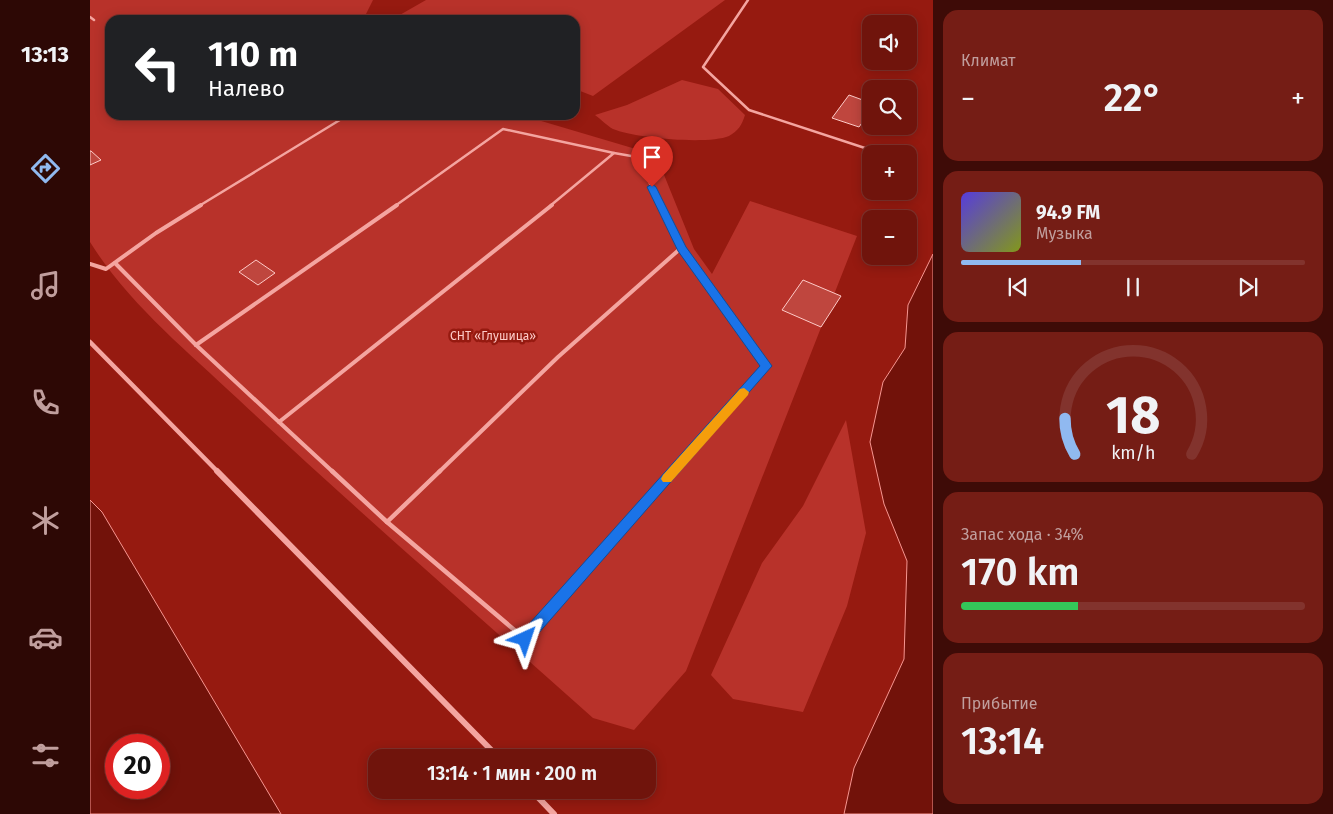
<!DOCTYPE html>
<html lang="ru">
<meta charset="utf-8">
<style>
:root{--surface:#70140c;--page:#751d15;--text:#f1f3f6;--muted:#c09e9d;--line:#82332d;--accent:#90b9f0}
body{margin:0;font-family:"Fira Sans",sans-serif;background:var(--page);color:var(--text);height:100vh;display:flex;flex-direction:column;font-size:19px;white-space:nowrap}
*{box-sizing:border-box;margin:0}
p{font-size:16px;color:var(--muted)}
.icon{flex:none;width:28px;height:28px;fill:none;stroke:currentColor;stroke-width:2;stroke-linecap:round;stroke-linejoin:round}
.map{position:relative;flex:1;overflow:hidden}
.sheet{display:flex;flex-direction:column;gap:10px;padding:10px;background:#3e0b07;width:400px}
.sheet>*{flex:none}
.hud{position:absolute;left:15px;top:15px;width:475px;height:105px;border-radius:15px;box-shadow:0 2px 12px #0003,0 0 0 1px var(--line);background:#202124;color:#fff;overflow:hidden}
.tools{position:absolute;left:772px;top:15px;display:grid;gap:10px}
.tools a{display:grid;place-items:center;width:55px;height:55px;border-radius:10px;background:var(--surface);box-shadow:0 2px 12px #0003,0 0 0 1px var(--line);font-size:25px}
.speed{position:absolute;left:15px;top:734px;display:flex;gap:10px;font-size:25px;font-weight:700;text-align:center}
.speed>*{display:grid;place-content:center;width:65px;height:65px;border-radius:50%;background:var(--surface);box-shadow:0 2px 12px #0003,0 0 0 1px var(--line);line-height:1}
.speed .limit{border:8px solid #d22;background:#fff;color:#111}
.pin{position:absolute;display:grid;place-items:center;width:42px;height:42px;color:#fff;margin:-51px -21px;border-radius:50% 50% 50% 0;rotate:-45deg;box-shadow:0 0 5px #0007}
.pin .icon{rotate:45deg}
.me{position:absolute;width:55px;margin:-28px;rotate:42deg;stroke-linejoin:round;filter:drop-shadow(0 0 4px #0008)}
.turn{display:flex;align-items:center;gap:18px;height:105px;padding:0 20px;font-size:22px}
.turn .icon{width:65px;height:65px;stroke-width:2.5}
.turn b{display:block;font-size:35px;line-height:42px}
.big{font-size:38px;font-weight:600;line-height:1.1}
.sheet .tile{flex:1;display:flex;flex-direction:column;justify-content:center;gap:8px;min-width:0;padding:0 18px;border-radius:15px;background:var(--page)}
.sheet .dial{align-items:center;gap:0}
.dial svg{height:130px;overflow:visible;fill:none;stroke:var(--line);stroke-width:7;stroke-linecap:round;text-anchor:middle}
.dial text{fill:var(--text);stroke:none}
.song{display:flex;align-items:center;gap:15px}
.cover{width:60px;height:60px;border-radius:8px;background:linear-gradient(135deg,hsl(250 70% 55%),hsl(70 70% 35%))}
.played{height:5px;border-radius:2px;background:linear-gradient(90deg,var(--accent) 35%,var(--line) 35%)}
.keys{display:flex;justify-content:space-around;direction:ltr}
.heat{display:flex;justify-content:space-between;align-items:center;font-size:28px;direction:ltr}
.charge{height:8px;border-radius:4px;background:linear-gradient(90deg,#34c759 34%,var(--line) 0)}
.trip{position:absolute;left:278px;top:749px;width:288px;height:50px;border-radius:15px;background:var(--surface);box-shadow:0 2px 12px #0003,0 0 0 1px var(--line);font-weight:600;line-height:50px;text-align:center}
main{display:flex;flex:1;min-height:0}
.menu{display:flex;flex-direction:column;width:90px;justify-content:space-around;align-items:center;background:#2d0805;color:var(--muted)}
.menu .icon{width:35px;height:35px}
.menu .selected{color:var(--accent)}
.menu b{font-size:22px;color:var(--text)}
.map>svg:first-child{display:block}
.green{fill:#b8322a}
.water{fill:#72120a;stroke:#f79691;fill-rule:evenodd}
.building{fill:#bf463e;stroke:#fecbc8}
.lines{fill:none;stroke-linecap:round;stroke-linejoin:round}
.lane-far2{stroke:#f4a5a0;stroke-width:2.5}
.lane-far1{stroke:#f4a5a0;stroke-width:4}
.lane{stroke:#f4a5a0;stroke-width:4.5}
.street-far1{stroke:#f4a5a0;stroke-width:4.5}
.street{stroke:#f4a5a0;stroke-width:6}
.route{fill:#1a73e8;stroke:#114b97}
.slow{fill:#f59e0b}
.labels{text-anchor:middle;stroke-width:5;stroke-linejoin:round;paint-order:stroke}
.park-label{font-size:12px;fill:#fecbc8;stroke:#961a10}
</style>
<main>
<nav class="menu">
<b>13:13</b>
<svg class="icon selected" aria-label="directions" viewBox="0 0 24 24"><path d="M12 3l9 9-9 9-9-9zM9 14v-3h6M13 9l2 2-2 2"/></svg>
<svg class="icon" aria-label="music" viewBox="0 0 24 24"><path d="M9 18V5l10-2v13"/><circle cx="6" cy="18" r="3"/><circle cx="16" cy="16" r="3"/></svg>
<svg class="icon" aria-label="phone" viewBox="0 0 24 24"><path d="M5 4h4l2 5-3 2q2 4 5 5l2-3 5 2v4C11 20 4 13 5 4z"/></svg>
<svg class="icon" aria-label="climate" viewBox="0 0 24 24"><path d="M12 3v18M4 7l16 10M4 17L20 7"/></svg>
<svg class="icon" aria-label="car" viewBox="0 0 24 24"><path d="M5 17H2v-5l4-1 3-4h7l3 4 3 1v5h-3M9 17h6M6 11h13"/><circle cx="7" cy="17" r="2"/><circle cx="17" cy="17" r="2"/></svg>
<svg class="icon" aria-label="filters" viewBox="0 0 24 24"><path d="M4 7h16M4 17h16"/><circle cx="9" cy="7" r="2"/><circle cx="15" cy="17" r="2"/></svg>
</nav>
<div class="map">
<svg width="843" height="814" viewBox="0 0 843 814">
<rect width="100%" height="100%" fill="#961a10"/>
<g class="green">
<path d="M 0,0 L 283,0 L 273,20 L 20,20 L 20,115 L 431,115 L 566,155 L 604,249 L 622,274 L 660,201 L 767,236 L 596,671 L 544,730 L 503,718 C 384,612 264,508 148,399 C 96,350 38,303 0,242 Z"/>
<polygon points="336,0 635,0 503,96 485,89 485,20 317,20 308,16"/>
<path d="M 592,80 L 628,89 L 655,115 C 652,125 648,131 639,136 C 618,145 544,138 523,129 C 517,126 511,119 505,115 L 537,105 Z"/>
<polygon points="756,420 776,533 757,606 713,712 643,699 621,675 672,563 713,506"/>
</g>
<g class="water">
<polygon points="843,254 843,814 754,814 764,768 814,659 817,561 794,504 780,442 793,382 815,348 818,305"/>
<path d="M 0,500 L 12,512 L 191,814 L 0,814 ZM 26,745 L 69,745 L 69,788 L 26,788 Z"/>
</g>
<g class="building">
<polygon points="759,95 781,103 781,110 769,127 742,118"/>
<polygon points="0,151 1,151 11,160 0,165"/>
<polygon points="166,260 185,273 168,285 149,272"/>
<polygon points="713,280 751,296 731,327 692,310"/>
</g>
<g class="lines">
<g class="lane-far2">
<polyline points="658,0 613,67 659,110 784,151"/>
<polyline points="0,17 4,20"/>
<polyline points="524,153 547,157 571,206"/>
<polyline points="109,206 258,115"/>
<polyline points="305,206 413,129 524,153 460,206"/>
</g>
<g class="lane-far1">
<polyline points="25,263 106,345"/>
<polyline points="0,264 16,269 66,233 111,205"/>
<polyline points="106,345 189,422 462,205"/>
<polyline points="106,345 307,205"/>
<polyline points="189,422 243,472"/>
<polyline points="349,472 468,357 591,248 570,205"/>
<polyline points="584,472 677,367 591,248"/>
</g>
<g class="lane">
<polyline points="242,471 297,522 350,471"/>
<polyline points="297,522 435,639 585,471"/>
</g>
<polyline class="street-far1" points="0,342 128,472"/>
<g class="street">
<polyline points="127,471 409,758"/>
<polyline points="441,790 464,814"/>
</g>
</g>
<polygon class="route" points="562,184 566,187 596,247 682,366 440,643 435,645 430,643 428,639 430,634 670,366 588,251 557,187"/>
<polygon class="slow" points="654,388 659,392 658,395 581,482 573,482 571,479 573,475 650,389"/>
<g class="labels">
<g class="park-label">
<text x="403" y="340">СНТ «Глушица»</text>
</g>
</g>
</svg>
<div class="tools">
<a><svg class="icon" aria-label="sound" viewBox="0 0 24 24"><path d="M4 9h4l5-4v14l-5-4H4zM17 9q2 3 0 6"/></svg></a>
<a><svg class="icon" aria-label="search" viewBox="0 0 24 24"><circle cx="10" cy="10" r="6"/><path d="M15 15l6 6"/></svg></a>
<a>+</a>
<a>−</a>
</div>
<div class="speed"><div class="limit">20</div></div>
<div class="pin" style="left:562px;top:187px;background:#d93025"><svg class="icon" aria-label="arrive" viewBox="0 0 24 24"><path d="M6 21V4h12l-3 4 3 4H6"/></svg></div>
<svg class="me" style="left:435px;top:639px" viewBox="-20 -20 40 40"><path d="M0-17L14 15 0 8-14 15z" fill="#1a73e8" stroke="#fff" stroke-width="4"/></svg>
<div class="trip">13:14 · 1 мин · 200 m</div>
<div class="hud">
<div class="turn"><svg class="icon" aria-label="left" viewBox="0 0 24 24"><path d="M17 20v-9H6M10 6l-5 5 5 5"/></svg><div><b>110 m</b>Налево</div></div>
</div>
</div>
<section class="sheet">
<div class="tile"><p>Климат</p>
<div class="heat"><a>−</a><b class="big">22°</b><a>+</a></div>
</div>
<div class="tile">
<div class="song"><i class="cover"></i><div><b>94.9 FM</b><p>Музыка</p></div></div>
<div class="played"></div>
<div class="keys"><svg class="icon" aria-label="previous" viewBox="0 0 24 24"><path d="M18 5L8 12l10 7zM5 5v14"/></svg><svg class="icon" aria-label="pause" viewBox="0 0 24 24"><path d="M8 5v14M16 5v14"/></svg><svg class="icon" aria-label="next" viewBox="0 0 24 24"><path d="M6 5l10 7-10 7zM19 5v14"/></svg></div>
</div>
<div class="tile dial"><svg viewBox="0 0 100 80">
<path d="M14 69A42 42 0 1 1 86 69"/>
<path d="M14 69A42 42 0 0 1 8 47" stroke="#90b9f0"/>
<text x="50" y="56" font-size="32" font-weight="700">18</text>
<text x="50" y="72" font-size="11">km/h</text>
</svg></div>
<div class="tile"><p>Запас хода · 34%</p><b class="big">170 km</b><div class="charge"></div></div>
<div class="tile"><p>Прибытие</p><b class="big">13:14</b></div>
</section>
</main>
